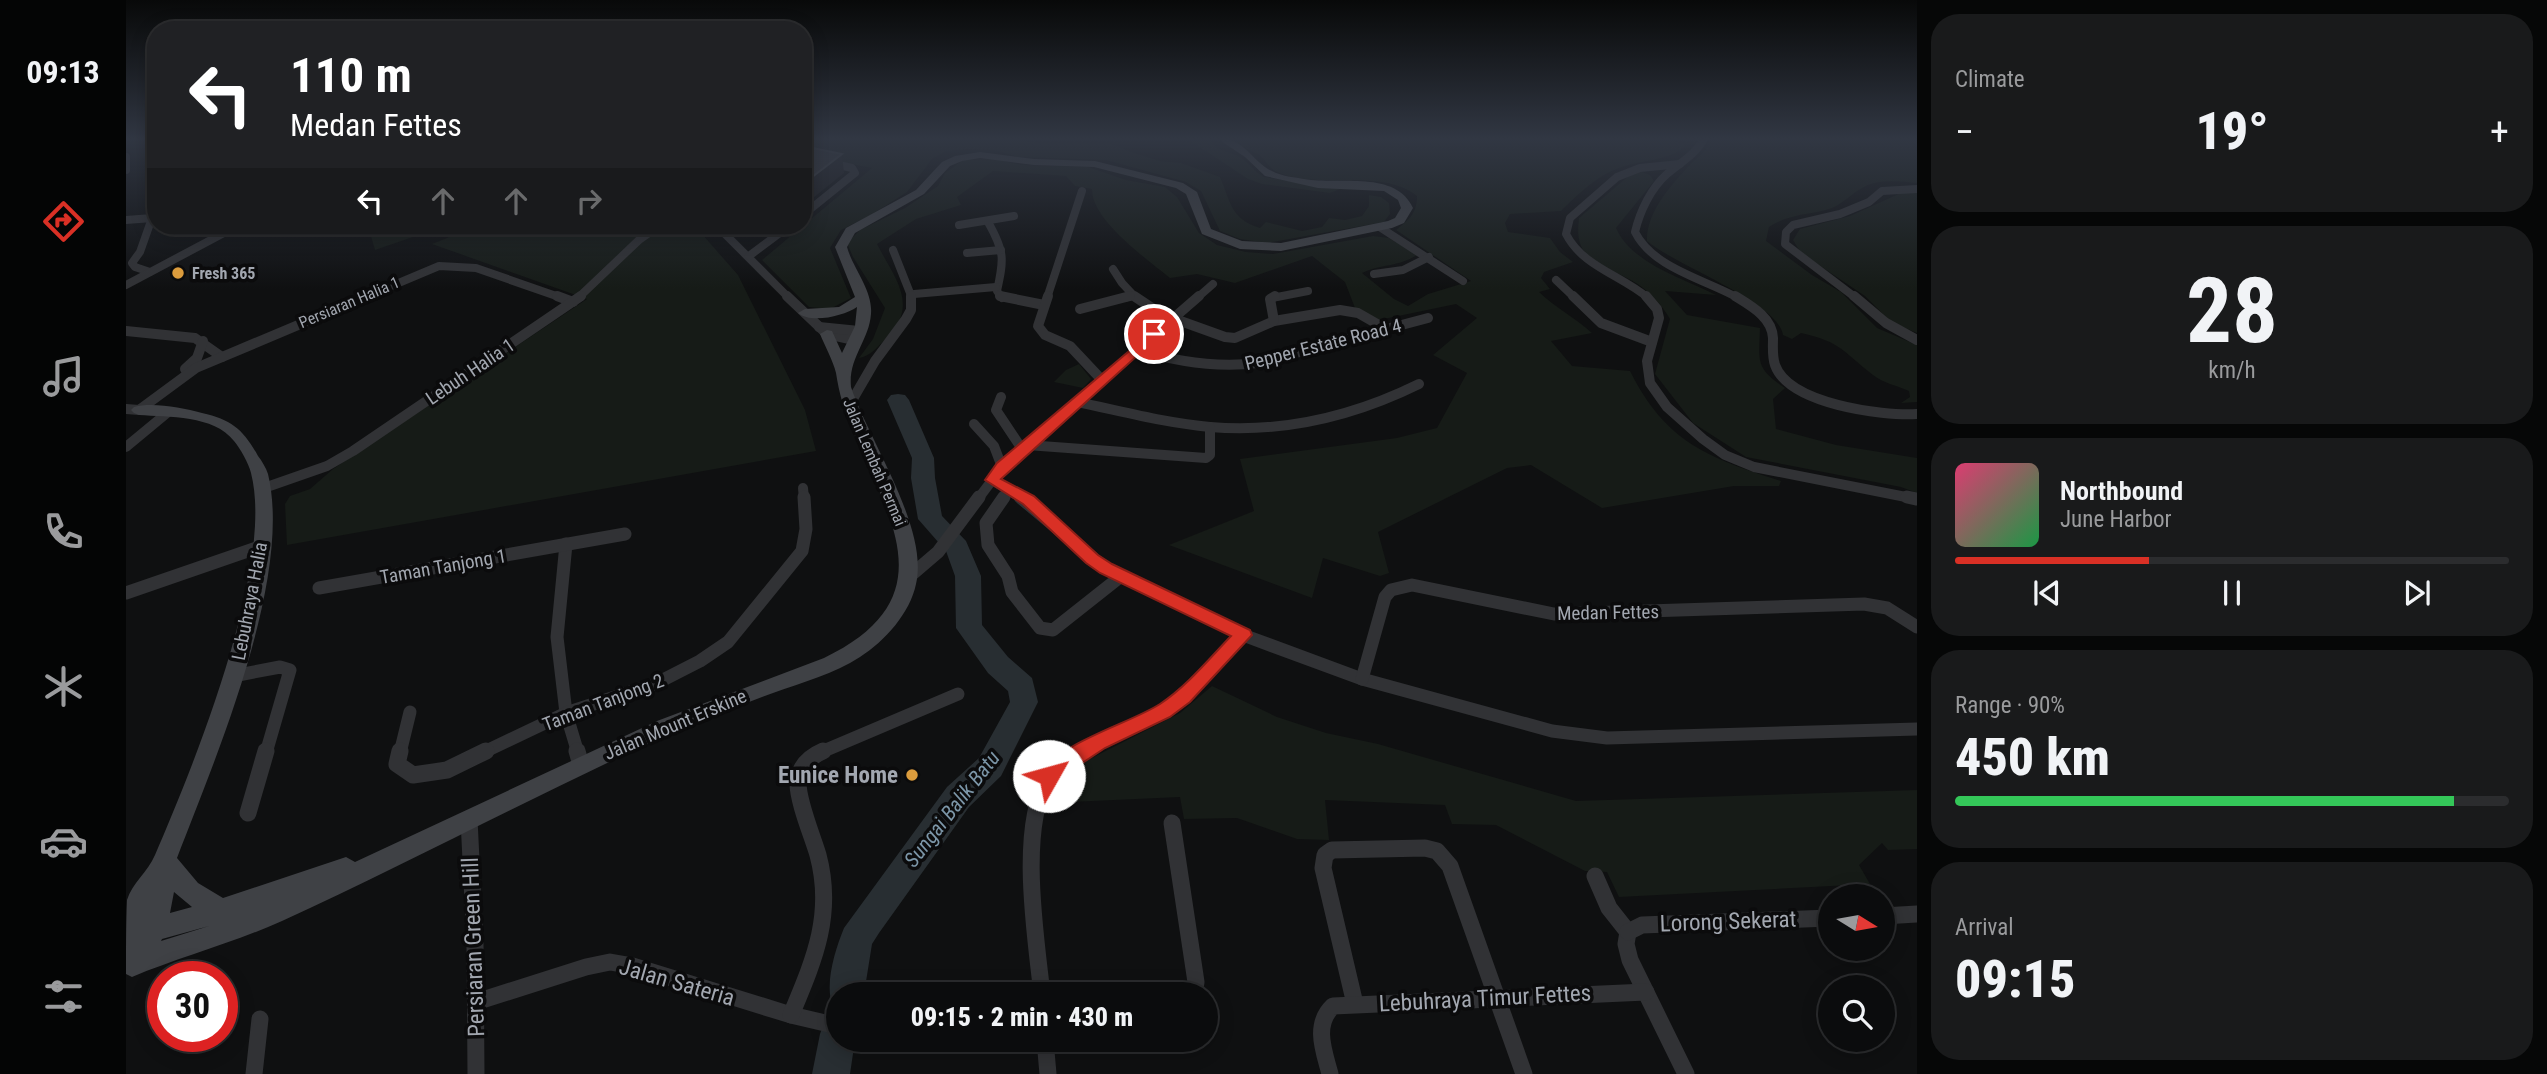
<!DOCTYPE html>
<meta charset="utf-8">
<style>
:root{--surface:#0b0c0d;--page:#191a1b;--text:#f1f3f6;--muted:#9a9b9d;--line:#2b2c2e;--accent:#d93025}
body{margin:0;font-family:"Roboto Condensed",sans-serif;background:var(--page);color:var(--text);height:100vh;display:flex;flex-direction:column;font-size:26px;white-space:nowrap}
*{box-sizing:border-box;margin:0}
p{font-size:23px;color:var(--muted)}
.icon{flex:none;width:38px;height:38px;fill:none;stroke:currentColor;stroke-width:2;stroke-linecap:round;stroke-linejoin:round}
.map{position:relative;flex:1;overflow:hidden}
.panel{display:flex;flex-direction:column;gap:14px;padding:14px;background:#060707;width:630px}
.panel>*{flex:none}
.hud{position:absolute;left:21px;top:21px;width:665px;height:214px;border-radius:28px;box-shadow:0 4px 18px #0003,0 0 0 2px var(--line);background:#202124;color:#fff;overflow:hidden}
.needle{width:46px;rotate:101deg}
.controls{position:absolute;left:1692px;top:884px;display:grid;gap:14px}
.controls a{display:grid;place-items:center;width:77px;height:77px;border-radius:50%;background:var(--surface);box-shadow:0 4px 18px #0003,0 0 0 2px var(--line);font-size:35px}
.speed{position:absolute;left:21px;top:961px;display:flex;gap:14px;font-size:35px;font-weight:700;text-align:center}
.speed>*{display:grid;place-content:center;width:91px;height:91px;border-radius:50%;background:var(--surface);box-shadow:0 4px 18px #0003,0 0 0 2px var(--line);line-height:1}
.speed .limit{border:10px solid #d22;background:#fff;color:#111}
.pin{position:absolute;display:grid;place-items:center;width:60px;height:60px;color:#fff;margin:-30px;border:4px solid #fff;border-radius:50%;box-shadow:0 2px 7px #0007}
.me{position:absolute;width:77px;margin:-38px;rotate:52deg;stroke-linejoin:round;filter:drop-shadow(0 0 5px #0008)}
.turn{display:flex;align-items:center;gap:24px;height:147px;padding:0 28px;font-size:32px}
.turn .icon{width:91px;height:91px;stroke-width:2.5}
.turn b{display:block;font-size:49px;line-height:60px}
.lanes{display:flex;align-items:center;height:66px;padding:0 28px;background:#0003;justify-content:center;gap:35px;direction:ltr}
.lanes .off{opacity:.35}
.big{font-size:52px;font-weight:800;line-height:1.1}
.panel .tile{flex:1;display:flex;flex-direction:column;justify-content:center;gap:10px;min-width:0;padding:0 24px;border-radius:28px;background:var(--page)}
.panel .dial{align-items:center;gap:0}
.dial b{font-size:91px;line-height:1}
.song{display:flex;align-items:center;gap:21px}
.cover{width:84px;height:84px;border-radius:10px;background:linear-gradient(135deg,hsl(340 70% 55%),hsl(140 70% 35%))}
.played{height:7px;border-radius:4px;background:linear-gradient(90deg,var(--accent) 35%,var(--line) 35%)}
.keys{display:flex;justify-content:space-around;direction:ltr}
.heat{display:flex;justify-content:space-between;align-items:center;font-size:38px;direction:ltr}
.charge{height:10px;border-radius:5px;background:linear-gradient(90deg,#34c759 90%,var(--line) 0)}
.trip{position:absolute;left:700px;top:982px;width:392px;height:70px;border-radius:35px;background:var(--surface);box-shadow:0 4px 18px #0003,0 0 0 2px var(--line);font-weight:800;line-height:70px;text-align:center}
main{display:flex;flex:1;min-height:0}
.tabs{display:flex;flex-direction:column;width:126px;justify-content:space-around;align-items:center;background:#040505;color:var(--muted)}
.tabs .icon{width:49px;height:49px}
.tabs .active{color:var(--accent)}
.tabs b{font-size:32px;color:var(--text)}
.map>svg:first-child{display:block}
.green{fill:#161b17}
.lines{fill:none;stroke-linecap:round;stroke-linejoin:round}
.river{fill:#282e32;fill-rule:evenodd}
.street-far3{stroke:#313235;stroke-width:8}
.street-far2{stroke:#313235;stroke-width:10}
.street-far1{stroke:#313235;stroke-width:13}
.street{stroke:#313235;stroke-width:17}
.secondary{fill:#3f4145;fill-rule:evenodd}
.wall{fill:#2c2c2f}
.shaded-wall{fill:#1b1b1d}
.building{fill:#39393d;stroke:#494b4f;stroke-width:2}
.route{fill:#d93025;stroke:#8d1f18;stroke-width:2}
.poi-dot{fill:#db9c3d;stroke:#0b0b0c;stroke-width:2.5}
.labels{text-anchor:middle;stroke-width:7;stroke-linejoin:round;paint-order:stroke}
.far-poi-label{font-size:16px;font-weight:bold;fill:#a2a7b0;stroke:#0b0b0c;text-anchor:start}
.far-street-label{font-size:16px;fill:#a2a7b0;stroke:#0b0b0c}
.street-label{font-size:19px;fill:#a2a7b0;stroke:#0b0b0c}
.water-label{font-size:21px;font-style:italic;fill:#7c96a8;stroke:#0b0b0c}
.near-poi-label{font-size:23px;font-weight:bold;fill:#a2a7b0;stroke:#0b0b0c;text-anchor:end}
.near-street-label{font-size:23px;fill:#a2a7b0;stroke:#0b0b0c}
</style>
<main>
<nav class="tabs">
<b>09:13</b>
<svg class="icon active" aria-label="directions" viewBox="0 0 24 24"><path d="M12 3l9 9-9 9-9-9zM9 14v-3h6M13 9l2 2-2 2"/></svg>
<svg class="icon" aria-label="music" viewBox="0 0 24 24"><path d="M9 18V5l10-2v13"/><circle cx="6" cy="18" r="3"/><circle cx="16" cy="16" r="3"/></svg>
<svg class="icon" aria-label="phone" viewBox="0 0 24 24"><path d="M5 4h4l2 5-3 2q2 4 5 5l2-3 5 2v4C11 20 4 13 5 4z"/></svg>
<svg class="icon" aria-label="climate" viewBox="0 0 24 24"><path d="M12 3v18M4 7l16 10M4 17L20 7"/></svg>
<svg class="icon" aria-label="car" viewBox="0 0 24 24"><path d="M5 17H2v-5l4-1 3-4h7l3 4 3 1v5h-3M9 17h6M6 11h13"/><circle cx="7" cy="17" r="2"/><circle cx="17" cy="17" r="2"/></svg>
<svg class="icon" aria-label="filters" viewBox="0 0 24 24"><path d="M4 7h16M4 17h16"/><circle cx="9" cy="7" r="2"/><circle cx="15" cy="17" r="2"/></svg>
</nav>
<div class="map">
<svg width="1791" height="1074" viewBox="0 0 1791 1074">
<rect width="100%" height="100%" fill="#0f1011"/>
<g class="green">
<path d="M 677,139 L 889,139 L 916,144 L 986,144 L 1008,153 L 1034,161 L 1055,163 L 1094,177 C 1105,201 1103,218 1134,228 L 1140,222 L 1176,231 L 1196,227 L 1203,218 L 1219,220 L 1236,216 L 1243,206 L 1243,195 L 1255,197 L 1263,203 L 1264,214 L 1258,222 L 1141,243 L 1114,239 L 1094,231 L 1075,191 L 1060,182 L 980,160 L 892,157 L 868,150 L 841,149 L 820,151 L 806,159 L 781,192 L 745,215 L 715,230 L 704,248 L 725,298 L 704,309 L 683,307 L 636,260 L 746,168 L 677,155 Z"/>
<path d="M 1055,139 L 1084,139 C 1090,153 1105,150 1117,159 C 1125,165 1129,172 1138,177 L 1214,189 L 1204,193 L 1136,184 L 1122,179 L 1063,140 Z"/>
<path d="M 1104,139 L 1542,139 L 1561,145 C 1542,162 1517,159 1493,168 C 1472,175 1450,196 1435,211 L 1384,214 L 1379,223 L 1382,232 L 1424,238 L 1434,252 L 1447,262 L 1418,272 L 1415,278 L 1424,289 L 1413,292 C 1430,308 1448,317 1466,333 L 1425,341 L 1446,366 L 1504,371 C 1540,443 1583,458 1655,481 L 1653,486 L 1608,486 L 1476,508 L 1405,465 L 1381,468 L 1252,532 L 1263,573 L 1254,576 L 1197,558 L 1186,598 L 1043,545 L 1128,511 L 1114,459 L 1271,438 L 1311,428 L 1341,373 L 1307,355 L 1351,318 L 1330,304 L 1253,320 L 1229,308 L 1219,282 L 1186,256 L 1109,283 L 1071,274 L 1044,278 C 1022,260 965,220 966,189 L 949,186 L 940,176 L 867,171 L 831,197 L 835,205 L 790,219 L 751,244 C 769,279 794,305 760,339 C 751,347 745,356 733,358 L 747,339 L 759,308 L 727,257 L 721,243 L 734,230 L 779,208 L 812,186 L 819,173 L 837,160 L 868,159 L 896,165 L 962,167 L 1000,180 L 1039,187 L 1051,197 L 1073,233 L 1091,245 L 1120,252 L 1147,254 L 1247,236 L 1263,238 L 1291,255 C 1273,267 1254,264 1236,273 L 1268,299 L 1282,306 L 1302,294 L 1345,281 L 1270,230 C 1283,220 1291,213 1291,196 C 1255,168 1196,190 1153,173 C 1143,169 1140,160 1133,155 C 1123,149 1113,146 1104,139 Z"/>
<path d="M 1586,139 L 1791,139 L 1791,183 C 1776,182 1757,179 1742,185 C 1727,191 1715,207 1700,210 C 1679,215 1661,215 1643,227 L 1640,241 L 1686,275 L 1715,292 L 1751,328 L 1791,345 L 1791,402 L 1775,403 L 1784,397 L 1783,391 C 1772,386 1757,383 1747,375 C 1717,352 1716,342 1675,333 L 1666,339 L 1657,335 C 1652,302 1550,266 1521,241 C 1520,214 1543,187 1561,168 C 1573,155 1578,155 1586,139 Z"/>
<path d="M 1516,172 L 1524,175 L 1528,181 L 1490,228 C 1506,264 1557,278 1590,295 L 1539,291 L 1561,315 L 1634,328 C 1633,362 1629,368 1659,388 L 1647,399 L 1650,429 L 1710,445 L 1791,458 L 1791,493 L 1775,487 L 1620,457 L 1567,423 L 1529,374 L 1544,319 C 1535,304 1525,293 1510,283 C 1493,272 1464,265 1455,246 C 1451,236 1452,228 1453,218 L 1505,174 Z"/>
<polygon points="1777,192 1791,192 1791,333 1766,323 1739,296 1675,253 1667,240 1674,229 1724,216"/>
<polygon points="242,226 319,226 249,250"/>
<polygon points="351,226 569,226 612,275 679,410 690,451 161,545 159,504 164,496 184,489 207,469 461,299 306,244"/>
<polygon points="953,364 965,379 957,388 928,382 940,370"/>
<polygon points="1086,686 1151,717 1200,733 1252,744 1450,801 1791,790 1791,849 1762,850 1756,843 1733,865 1744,884 1493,897 1481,872 1459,871 1370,825 1326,824 1319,805 1199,800 1203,840 1171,839 1111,818 1058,819 1054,797 922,803 932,780 958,762 1054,713"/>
</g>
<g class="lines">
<g class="river">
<path d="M 772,394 L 779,395 L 783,400 L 808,458 L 809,478 L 816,516 L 840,541 L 855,576 L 856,625 L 882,657 L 906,678 L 912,702 L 875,776 L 843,807 L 753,933 L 746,944 L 738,994 L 712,994 L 712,1009 L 707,1007 C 698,985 709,950 718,928 L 821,787 L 853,758 L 884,702 L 882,691 L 862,673 L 830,628 L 829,576 L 820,551 L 792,519 L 785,478 L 786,458 L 761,400 L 765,395 Z"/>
<polygon points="712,1016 712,1040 729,1040 724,1074 686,1074 694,1034 699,1021"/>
</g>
<g class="street-far3">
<path d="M 1578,139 C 1569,155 1555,162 1541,174 C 1525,188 1514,211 1509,232 C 1527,268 1578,279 1612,298"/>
<polyline points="0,157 0,170"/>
<polyline points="677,157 726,168 729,173 677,215"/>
<polyline points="0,220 26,218 14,252 6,263 9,267 24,272"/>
<path d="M 862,222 C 879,252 878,259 871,291 L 876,298"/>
<polyline points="833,225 888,216"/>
<polyline points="215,226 226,230"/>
<polyline points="591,226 663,298"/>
<polyline points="1255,228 1337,281"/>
<polyline points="767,250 786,298"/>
<polyline points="841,253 875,250"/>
<polyline points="623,256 663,226"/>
<polyline points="987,269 996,283 1010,298"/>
<polyline points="1248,274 1277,270 1303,257"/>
<polyline points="1430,280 1449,298"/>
<polyline points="0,285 111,226"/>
<polyline points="788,294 870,287"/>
<polyline points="237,298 313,266 350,268 436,298"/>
<polyline points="452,298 513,240 533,226"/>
<polyline points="921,298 956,191"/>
<polyline points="999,298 1005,296"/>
<polyline points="1071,298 1087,284"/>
<polyline points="1146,298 1182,291"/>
<path d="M 1522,298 C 1495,275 1457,267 1440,234 L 1444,218 L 1491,177 L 1514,168 L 1554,164"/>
<polyline points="1730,298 1659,244 1660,232 1667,225 1714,214 1743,202 1756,191 1791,189"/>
</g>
<g class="street-far2">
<polyline points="431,296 447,302"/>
<polyline points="661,296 701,334 728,340"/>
<polyline points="874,296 918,305"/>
<polyline points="922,296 912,326 919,335 944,346 975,379"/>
<polyline points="1008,296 1035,314 1099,337 1109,338 1148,321 1214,310 1232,313 1260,329"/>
<polyline points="1447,296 1475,323 1526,342"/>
<polyline points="1520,296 1531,309 1533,318 1521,361 1524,383 1541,407 1577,439 1599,455 1628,467 1790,499"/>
<path d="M 1609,296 C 1625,306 1646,317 1647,338 C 1647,347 1646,356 1649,365 C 1663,404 1755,416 1791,414"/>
<polyline points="1728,296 1760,323 1791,340"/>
<polyline points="954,309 1004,296"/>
<polyline points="1148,321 1144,299 1149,296"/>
<polyline points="693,327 733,331"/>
<polyline points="0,331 69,338 96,357"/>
<path d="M 1009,349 C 1050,362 1089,368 1132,363 L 1302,318"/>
<polyline points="59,369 71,358 77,341"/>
<polyline points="875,397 870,410 896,449"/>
<path d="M 951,402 C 995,411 1039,423 1084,427 C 1156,433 1228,416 1293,384"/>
<polyline points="724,404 749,361 780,319 785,310 785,296"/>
<polyline points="0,409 13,410 70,368 241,296"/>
<polyline points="848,424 868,446 876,467"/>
<polyline points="901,445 1080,458 1084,455 1084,427"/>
<polyline points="0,447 41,413"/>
<polyline points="866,480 897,499"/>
<polyline points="138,488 201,466 227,451 455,296"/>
<polyline points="677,488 678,499"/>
<polyline points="852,499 876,467 1073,296"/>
<polyline points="877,499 884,489"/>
</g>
<g class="street-far1">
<polyline points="878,497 860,523 862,545 882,576 886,592 914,628 927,630 994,577"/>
<polyline points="894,497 980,569 1117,635 1236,679 1426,731 1481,738 1791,729"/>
<polyline points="1781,497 1790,499"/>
<polyline points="440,544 431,637 440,713 452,753"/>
<polyline points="784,576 812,552 853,497"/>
<polyline points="193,588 499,534"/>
<polyline points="0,593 136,546"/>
<polyline points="107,676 154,667 164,670 140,753"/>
<polyline points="1236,679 1259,597 1265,590 1286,585 1428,614 1738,604 1761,608 1791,627"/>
<polyline points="274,753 284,712"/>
<polyline points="356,753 440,713 529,684 574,661 602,642 676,551 680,529 678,497"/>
<polyline points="693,753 832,694"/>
<polyline points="952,753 1049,704 1080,676 1117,635"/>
</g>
<g class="street">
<polyline points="274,751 271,764 287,775 321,770 360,751"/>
<polyline points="451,751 455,765"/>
<polyline points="122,813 140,751"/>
<polyline points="343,819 349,943 350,1074"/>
<polyline points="1046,823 1070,982 1068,994"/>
<polyline points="1469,876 1483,908 1502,932 1500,944 1504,960 1560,1074"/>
<polyline points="1757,916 1791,914"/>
<polyline points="1502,932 1516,925 1704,918"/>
<path d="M 916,994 C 910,938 892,828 922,779 C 929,767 943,758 955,751"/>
<polyline points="350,1002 460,967 484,962 507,966 665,1015 712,1026"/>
<polyline points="1229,1004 1197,868 1199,855 1206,850 1299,848 1311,851 1324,866 1398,1074"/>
<path d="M 665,1015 C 688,960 708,915 692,855 C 686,835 672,802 672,783 C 673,767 683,757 697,751"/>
<polyline points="919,1040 922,1074"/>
<polyline points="128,1074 134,1019"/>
<path d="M 1204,1074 C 1198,1051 1187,1025 1207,1006 L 1520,992"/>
</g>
<path class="secondary" d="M 1092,139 C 1119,137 1125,161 1146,171 C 1155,176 1167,177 1178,179 C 1214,185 1270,170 1287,208 L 1278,223 L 1266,228 L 1155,251 L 1114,249 L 1076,234 L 1060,194 L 1050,188 L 968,167 L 908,165 L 854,158 L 836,161 L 824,166 L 798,194 L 729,233 L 721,247 C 727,269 747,290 745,314 C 743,341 722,358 725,387 C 743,441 803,528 790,584 C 784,613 759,641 734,657 C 708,674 677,682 647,693 C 609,707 572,722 535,738 C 407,796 283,863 156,921 C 107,943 54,957 6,977 L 0,974 C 0,952 0,922 1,900 C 6,883 22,872 29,855 C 67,767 149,567 125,473 C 123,464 114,448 108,441 C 88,415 42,417 13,415 L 8,413 L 5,410 L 8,407 C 27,402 56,408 76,413 C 106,420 117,429 132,456 C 136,461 140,468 142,474 C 167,578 89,759 51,858 L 72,883 L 97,898 L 220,857 L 229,862 L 531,721 L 698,658 C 820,599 765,521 726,429 C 718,410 713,393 710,373 C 707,361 699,346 694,334 L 701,330 L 706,331 L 716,353 L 729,326 L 731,307 C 718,316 685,324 672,313 L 679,309 L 713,307 L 729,297 L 709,247 L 720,228 L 790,190 L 816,162 L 829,156 L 854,152 L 908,159 L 969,161 L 1057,183 L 1071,192 L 1085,229 L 1116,241 L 1155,243 L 1262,221 L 1269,218 L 1275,208 L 1272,200 L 1258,191 L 1192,188 L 1139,176 L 1119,157 ZM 48,892 L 66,907 L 44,913 ZM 83,926 L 35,941 L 36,939 Z"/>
</g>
<polygon class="wall" points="616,226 652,226 639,236 617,232"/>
<g class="shaded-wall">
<polygon points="716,154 718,173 677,206 677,184"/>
<polygon points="637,226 652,226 639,236"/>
</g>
<polygon class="building" points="677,146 716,154 677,184"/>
<linearGradient id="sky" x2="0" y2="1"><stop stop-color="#080909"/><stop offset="0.48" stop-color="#313743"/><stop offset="1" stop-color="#313743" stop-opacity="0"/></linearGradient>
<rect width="1791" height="289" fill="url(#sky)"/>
<path class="route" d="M 1028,330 L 1034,334 L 1033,336 L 875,479 L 908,496 L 972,555 L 986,564 L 1124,630 L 1126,635 L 1064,702 L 1044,717 L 979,748 L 923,785 L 916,783 L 914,776 C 930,743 1003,724 1034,704 C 1061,686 1082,660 1105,636 L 974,573 L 960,563 L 897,504 L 859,480 L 871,463 Z"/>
<g class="poi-dot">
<circle cx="52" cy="273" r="7"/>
<circle cx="786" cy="775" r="7"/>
</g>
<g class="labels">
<g class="far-poi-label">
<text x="66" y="279">Fresh 365</text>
</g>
<g class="far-street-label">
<text transform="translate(223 302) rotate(-23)" y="6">Persiaran Halia 1</text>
<text transform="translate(749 462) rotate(67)" y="6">Jalan Lembah Permai</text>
</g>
<g class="street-label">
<text transform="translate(1197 344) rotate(-14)" y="7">Pepper Estate Road 4</text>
<text transform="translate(344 371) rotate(-34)" y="7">Lebuh Halia 1</text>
<text transform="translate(317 566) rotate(-10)" y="7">Taman Tanjong 1</text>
<text transform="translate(123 601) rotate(-79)" y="7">Lebuhraya Halia</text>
<text transform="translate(1482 612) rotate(-1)" y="7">Medan Fettes</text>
<text transform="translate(477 702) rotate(-21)" y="7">Taman Tanjong 2</text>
<text transform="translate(549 724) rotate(-23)" y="7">Jalan Mount Erskine</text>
</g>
<g class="water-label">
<text transform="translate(826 809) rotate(-52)" y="7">Sungai Balik Batu</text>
</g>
<g class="near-poi-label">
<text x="772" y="783">Eunice Home</text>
</g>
<g class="near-street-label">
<text transform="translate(1602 921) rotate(-2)" y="8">Lorong Sekerat</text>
<text transform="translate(347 947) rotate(-92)" y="8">Persiaran Green Hill</text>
<text transform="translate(551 982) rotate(16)" y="8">Jalan Sateria</text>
<text transform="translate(1359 998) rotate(-3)" y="8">Lebuhraya Timur Fettes</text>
</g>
</g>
</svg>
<div class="controls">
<a><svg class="needle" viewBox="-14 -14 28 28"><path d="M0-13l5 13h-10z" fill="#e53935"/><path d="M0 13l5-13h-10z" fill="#9a9b9d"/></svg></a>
<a><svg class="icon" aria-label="search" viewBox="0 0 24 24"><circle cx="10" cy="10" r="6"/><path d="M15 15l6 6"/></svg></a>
</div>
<div class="speed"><div class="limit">30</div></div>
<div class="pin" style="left:1028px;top:334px;background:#d93025"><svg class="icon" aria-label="arrive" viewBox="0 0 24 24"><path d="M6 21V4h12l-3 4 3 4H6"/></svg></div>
<svg class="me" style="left:923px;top:776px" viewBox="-20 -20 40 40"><circle r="19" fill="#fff"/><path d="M0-13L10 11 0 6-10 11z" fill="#d93025"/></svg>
<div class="trip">09:15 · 2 min · 430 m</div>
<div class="hud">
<div class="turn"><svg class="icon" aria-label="left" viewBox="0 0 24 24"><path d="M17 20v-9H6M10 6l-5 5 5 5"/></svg><div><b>110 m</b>Medan Fettes</div></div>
<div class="lanes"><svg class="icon" aria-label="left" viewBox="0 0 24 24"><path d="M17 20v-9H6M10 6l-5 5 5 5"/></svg><svg class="icon off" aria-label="ahead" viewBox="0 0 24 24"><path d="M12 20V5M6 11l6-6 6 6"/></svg><svg class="icon off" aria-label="ahead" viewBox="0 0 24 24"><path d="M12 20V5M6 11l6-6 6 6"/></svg><svg class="icon off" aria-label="right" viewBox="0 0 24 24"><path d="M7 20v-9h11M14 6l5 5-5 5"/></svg></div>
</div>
</div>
<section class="panel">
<div class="tile"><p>Climate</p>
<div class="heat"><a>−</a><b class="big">19°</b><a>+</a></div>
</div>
<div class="tile dial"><b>28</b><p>km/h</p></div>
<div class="tile">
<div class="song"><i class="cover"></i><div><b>Northbound</b><p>June Harbor</p></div></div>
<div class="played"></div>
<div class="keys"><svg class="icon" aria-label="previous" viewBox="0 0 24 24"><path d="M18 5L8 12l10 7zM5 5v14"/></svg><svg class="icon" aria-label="pause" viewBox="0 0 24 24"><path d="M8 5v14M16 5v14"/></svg><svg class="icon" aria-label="next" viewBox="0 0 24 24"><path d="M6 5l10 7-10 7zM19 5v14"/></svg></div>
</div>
<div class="tile"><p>Range · 90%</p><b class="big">450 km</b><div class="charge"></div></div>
<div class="tile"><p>Arrival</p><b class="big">09:15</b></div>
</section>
</main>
